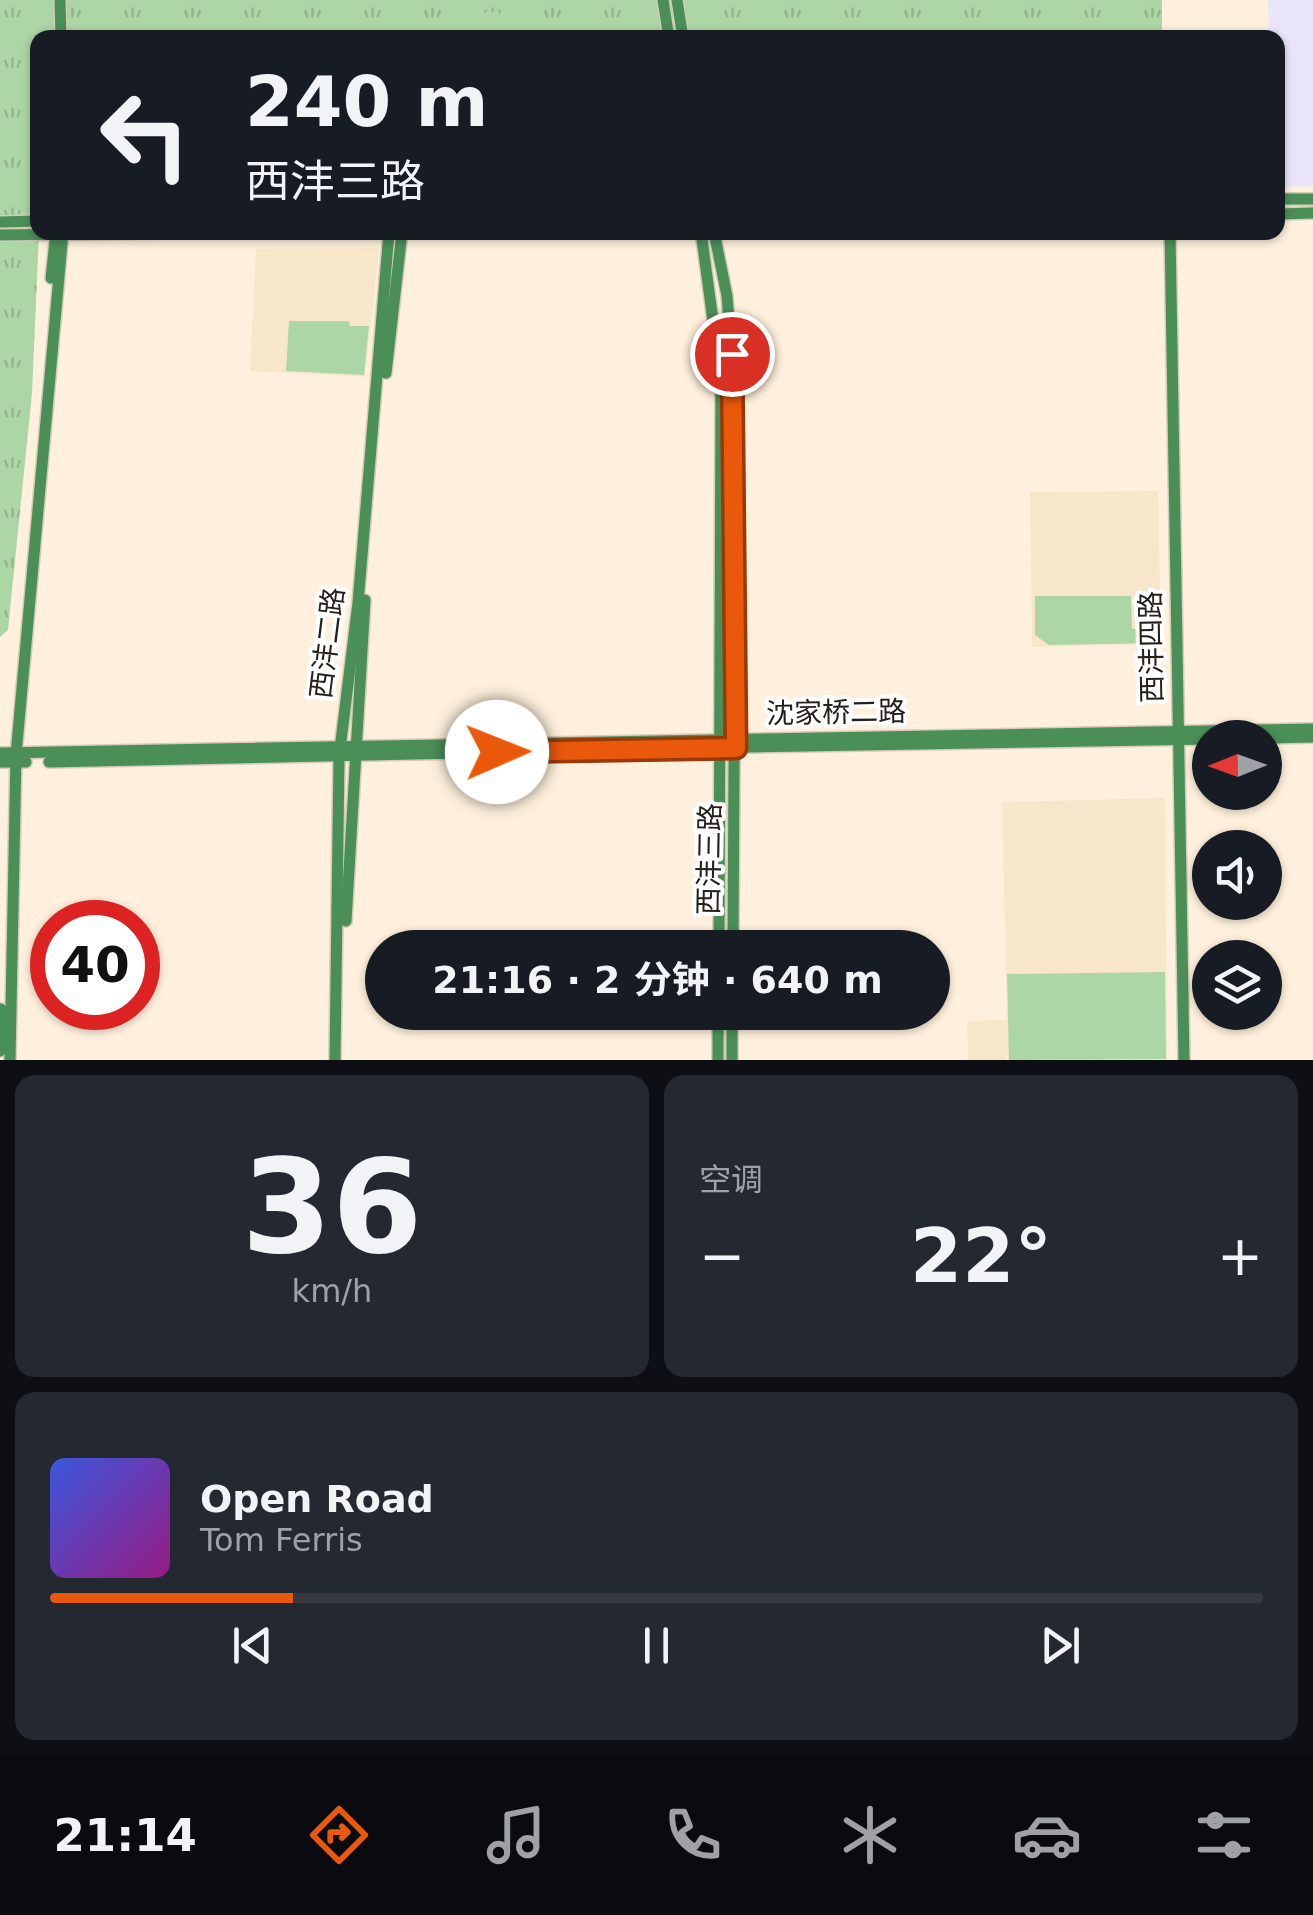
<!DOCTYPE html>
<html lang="zh">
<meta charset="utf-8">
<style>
:root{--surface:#171b24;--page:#242831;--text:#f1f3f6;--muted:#9ea1a6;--line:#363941;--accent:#ea580c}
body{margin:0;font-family:"DejaVu Sans","Noto Sans SC",sans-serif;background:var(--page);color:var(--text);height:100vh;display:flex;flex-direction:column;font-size:38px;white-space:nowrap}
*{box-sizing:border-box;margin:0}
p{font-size:32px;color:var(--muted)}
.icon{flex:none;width:55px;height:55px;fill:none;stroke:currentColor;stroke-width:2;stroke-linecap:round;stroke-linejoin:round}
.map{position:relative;height:1060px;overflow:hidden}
.drawer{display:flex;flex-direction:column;gap:15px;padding:15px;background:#0d0f14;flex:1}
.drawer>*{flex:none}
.top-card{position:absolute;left:30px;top:30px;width:1255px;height:210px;border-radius:20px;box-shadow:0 2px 8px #0004;background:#171b24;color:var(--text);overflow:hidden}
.needle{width:65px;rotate:269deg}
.fabs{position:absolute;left:1192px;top:720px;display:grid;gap:20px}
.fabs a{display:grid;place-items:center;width:90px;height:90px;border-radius:50%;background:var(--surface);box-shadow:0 2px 8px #0004;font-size:50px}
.speed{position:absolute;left:30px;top:900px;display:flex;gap:20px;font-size:50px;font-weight:700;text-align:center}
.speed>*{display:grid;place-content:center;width:130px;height:130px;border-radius:50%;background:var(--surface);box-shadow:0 2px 8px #0004;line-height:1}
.speed .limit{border:15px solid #d22;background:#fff;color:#111}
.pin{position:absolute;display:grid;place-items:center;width:85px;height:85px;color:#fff;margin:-42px;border:5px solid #fff;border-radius:50%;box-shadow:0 2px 10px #0007}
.me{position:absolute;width:110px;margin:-55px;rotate:89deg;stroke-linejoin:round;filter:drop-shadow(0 0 8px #0008)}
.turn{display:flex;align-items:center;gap:35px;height:210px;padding:0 50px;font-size:45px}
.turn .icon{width:130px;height:130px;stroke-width:2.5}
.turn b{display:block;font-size:70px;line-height:85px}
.big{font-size:75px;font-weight:700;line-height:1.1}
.drawer .widget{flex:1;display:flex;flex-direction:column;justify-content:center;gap:15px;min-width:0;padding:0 35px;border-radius:20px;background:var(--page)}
.drawer .dial{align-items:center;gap:0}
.dial b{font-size:130px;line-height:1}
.song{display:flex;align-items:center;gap:30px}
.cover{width:120px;height:120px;border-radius:15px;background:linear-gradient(135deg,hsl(230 70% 55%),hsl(310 70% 35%))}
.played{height:10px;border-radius:5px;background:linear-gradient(90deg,var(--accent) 20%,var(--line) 20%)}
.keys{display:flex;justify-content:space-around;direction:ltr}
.heat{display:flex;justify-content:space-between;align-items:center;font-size:55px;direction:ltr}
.drawer .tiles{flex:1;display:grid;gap:15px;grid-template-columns:1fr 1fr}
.widget:last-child{grid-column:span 2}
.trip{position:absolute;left:365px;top:930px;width:585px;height:100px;border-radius:50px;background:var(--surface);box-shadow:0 2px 8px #0004;font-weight:700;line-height:100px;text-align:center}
.tabs{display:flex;height:160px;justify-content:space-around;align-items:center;background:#090b0e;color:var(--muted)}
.tabs .icon{width:70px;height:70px}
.tabs .active{color:var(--accent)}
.tabs b{font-size:45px;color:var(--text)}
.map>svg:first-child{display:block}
.commercial{fill:#eae5fb}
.built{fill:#f8e6cb}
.grass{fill:url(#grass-tufts)}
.garden{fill:#acd6a6}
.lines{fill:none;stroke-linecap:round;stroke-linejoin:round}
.secondary-casing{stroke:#d7cbb9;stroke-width:14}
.secondary{stroke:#4b8f58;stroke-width:11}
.route-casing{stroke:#983908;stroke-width:25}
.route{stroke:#ea580c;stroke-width:18}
.labels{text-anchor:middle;stroke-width:8;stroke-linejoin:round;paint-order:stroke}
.street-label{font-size:28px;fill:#252019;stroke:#fff}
</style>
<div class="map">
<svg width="1313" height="1060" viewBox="0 0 1313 1060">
<defs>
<pattern id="grass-tufts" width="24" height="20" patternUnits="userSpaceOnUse" patternTransform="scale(2.5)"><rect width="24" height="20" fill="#acd6a6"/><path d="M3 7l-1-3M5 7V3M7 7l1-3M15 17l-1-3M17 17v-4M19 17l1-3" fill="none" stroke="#94b78e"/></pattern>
</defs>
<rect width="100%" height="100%" fill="#fef0dc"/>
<polygon class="commercial" points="1268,0 1313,0 1313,186 1278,187 1278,38 1269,37"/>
<g class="built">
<polygon points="379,248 365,377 250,371 256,249"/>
<polygon points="1158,491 1161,644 1032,647 1030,492"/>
<polygon points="1165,798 1167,1060 1008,1060 1007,1054 1006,1060 968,1060 967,1021 1007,1020 1002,802"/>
</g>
<polygon class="grass" points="0,0 1162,0 1162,38 38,38 39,233 32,393 8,630 0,637"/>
<g class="garden">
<polygon points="226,11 235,13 239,37 217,37 217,24"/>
<polygon points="497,11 505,19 507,37 477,37 475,14"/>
<polygon points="289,321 349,321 350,326 369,326 364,375 286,371"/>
<polygon points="1035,596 1131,596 1132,629 1159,628 1160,643 1049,645 1035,635"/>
<polygon points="1165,972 1166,1059 1009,1060 1007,974"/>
</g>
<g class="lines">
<g class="secondary-casing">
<g id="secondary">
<polyline points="60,0 61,38"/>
<polyline points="663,0 669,38"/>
<polyline points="677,0 683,38"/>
<polyline points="1278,199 1313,199"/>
<polyline points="1278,214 1313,213"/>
<polyline points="0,222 38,221"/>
<polyline points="701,232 721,380 719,948"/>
<polyline points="714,232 727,296 736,412 733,948"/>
<polyline points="1170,232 1184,1060"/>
<polyline points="0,235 247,232"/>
<polyline points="51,278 56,232"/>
<polyline points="386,373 402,232"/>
<polyline points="1265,738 1313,737"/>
<polyline points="574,750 1210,739"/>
<polyline points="0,753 1313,729"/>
<polyline points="0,762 26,762"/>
<polyline points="49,762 506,752"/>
<polyline points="346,921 365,600"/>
<polyline points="0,1051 1,1009"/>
<polyline points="10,1060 16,755 63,232"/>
<polyline points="335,1060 339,757 358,603 389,232"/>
<polyline points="718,1060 718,1012"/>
<polyline points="732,1060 732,1012"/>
</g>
</g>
<use href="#secondary" class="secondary"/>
</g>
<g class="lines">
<g class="route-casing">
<polyline id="route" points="497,752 736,748 732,354"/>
</g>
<use href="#route" class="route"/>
</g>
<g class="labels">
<g class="street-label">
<text transform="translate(327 643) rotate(-83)" y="10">西沣二路</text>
<text transform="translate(1151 647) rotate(-91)" y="10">西沣四路</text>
<text transform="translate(836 712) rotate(-1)" y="10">沈家桥二路</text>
<text transform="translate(709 859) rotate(-89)" y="10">西沣三路</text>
</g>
</g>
</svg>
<div class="fabs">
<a><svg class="needle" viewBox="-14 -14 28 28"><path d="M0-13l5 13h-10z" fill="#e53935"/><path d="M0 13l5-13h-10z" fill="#9ea1a6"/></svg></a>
<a><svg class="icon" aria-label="sound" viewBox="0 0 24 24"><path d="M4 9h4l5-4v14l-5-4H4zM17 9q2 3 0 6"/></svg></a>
<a><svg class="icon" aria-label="layers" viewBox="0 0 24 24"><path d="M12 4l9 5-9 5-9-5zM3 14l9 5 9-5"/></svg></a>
</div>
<div class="speed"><div class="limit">40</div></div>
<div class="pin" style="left:732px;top:354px;background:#d93025"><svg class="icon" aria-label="arrive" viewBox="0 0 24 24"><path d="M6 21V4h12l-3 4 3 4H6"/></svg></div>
<svg class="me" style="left:497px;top:752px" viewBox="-20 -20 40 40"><circle r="19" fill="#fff"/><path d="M0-13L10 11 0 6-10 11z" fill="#ea580c"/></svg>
<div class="trip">21:16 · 2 分钟 · 640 m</div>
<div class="top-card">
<div class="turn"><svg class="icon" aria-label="left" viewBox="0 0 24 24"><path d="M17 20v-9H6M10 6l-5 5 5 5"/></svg><div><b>240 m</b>西沣三路</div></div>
</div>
</div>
<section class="drawer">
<div class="tiles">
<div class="widget dial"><b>36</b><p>km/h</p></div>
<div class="widget"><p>空调</p>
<div class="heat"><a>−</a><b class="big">22°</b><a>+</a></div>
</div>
<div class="widget">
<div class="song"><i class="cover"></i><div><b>Open Road</b><p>Tom Ferris</p></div></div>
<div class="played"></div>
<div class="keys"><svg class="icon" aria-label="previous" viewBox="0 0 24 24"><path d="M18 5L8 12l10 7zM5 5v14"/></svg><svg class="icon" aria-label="pause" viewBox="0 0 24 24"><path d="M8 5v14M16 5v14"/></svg><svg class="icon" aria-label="next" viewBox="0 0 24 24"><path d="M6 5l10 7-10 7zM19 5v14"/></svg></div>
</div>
</div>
</section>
<nav class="tabs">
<b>21:14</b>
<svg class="icon active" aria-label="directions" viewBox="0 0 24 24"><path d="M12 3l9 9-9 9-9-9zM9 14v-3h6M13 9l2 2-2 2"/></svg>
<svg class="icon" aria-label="music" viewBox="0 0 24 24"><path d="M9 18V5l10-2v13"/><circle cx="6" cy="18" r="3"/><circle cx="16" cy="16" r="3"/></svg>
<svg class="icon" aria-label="phone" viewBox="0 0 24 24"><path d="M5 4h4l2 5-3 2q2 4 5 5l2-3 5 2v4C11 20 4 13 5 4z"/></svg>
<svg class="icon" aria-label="climate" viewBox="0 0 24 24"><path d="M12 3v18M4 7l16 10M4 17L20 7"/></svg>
<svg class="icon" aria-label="car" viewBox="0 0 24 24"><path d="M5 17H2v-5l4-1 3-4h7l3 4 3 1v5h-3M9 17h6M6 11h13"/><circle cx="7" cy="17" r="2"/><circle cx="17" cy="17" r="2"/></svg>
<svg class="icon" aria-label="filters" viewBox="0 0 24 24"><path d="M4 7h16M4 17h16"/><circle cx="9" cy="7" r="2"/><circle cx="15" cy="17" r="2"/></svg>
</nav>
